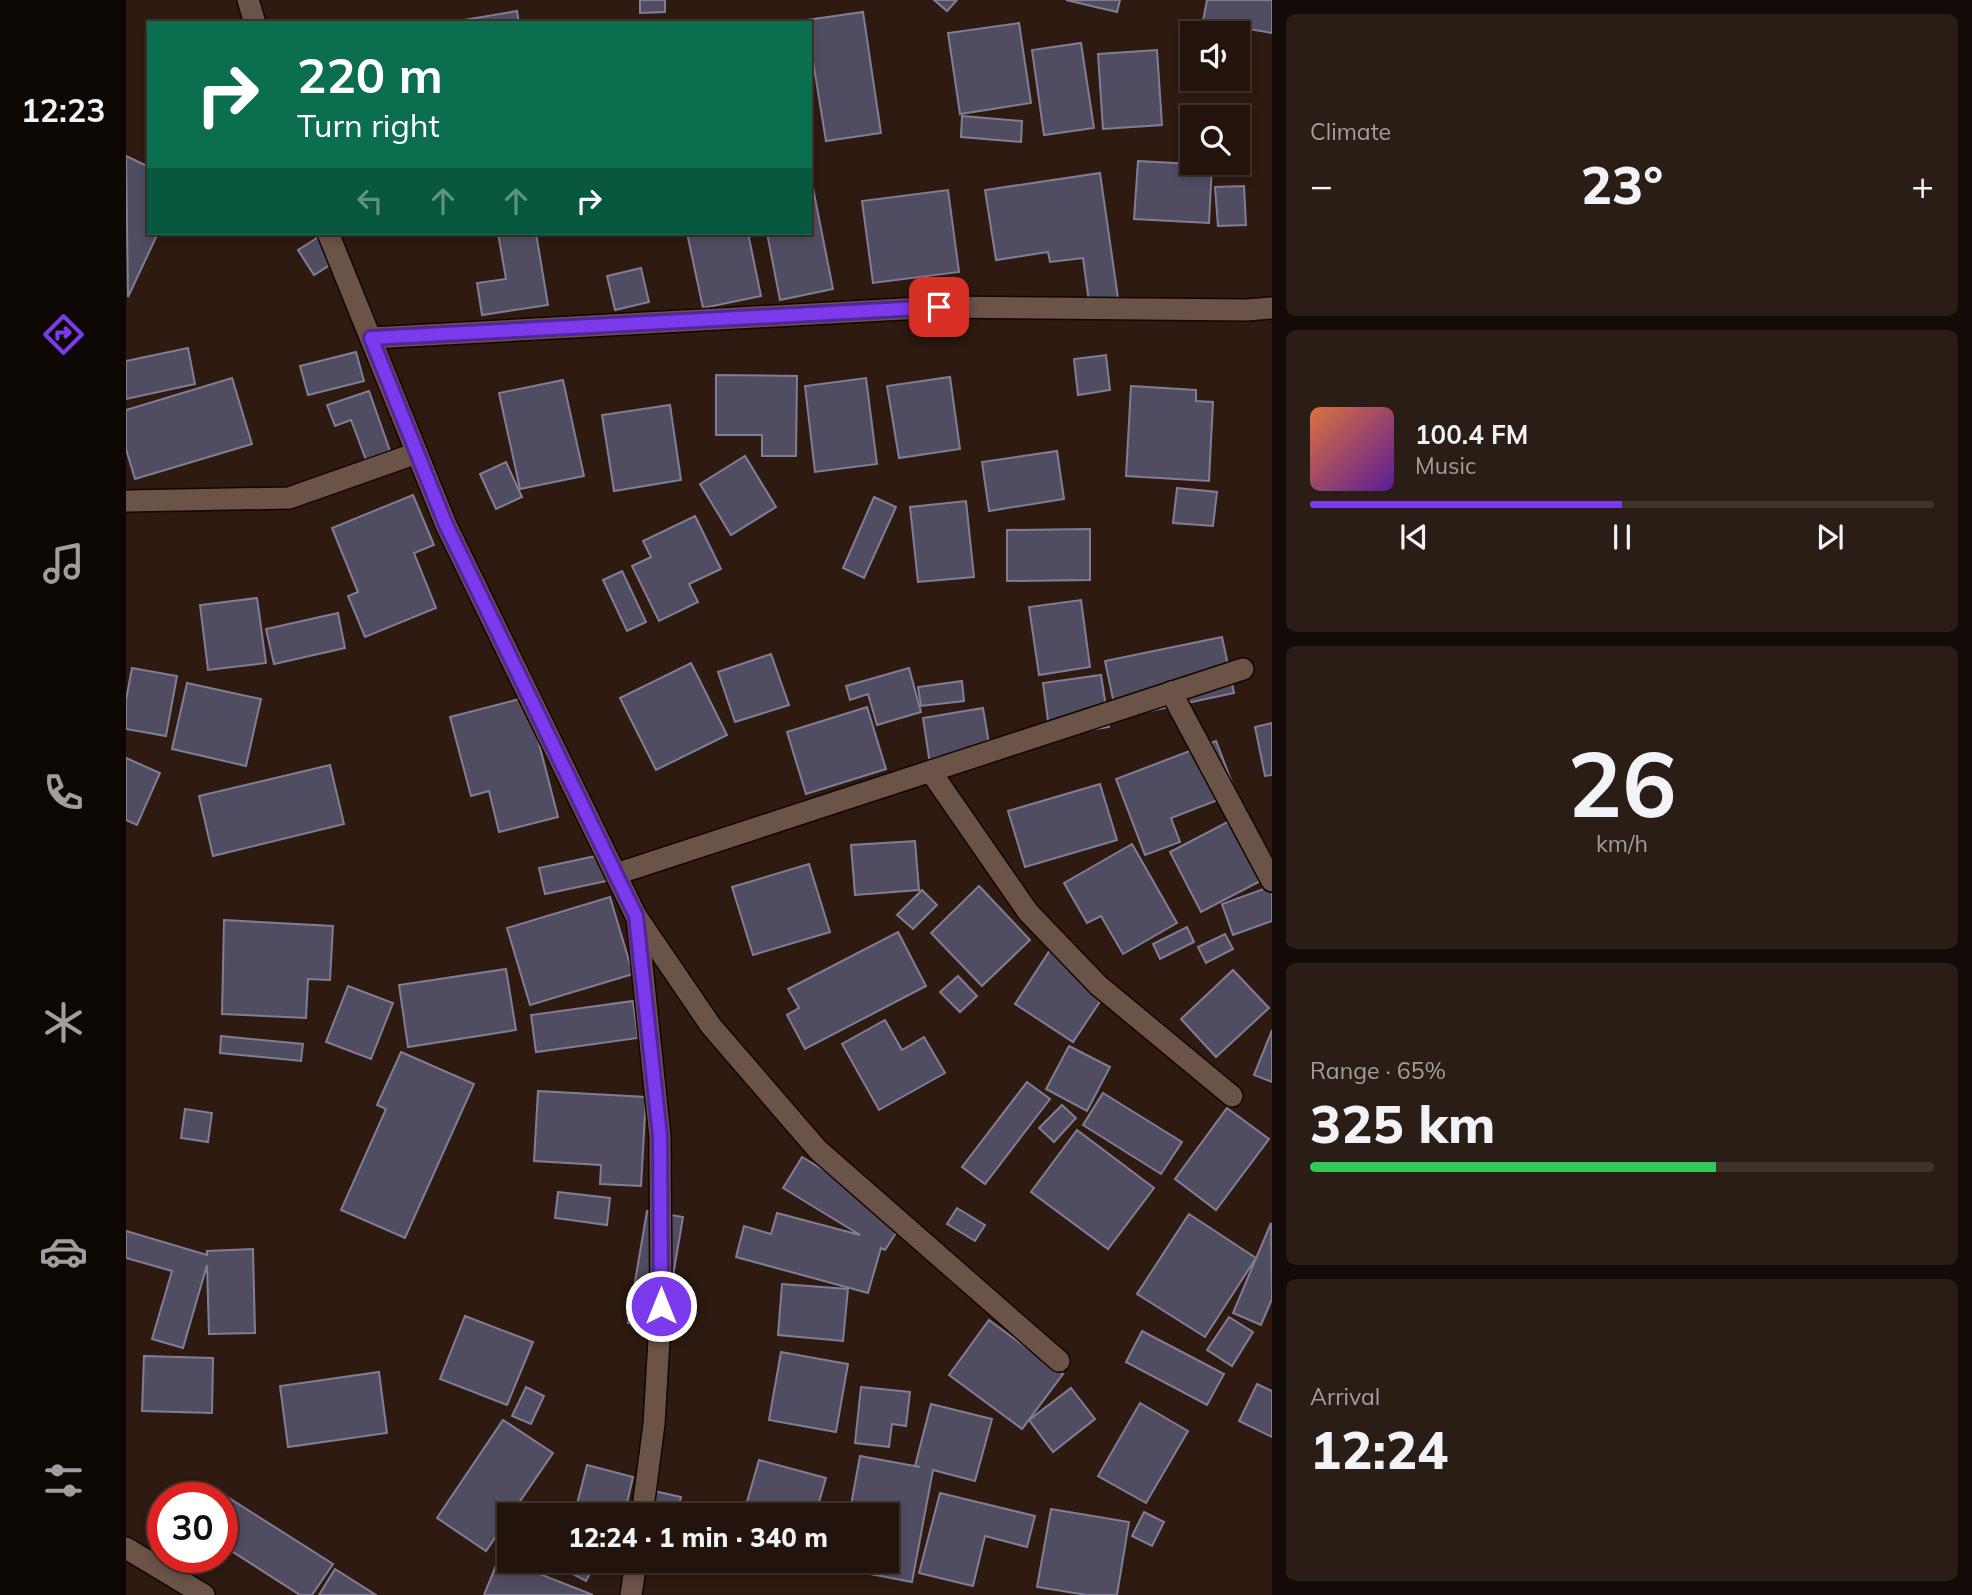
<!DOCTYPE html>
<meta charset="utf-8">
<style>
:root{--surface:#22140c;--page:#2a1d15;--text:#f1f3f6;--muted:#a29e9d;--line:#3f332d;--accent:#7c3aed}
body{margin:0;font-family:Mulish,sans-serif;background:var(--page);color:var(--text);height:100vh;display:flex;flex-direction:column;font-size:26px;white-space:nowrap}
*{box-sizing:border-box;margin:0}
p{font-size:23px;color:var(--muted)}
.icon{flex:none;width:38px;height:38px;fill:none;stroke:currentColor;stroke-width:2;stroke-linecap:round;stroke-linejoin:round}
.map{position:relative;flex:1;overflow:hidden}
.drawer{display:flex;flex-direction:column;gap:14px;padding:14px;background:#130b07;width:700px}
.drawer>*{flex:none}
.guide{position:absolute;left:21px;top:21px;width:665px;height:214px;border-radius:0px;box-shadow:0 4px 10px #0003,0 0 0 2px var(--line);background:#0b6e4f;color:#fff;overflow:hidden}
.buttons{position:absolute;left:1054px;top:21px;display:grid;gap:14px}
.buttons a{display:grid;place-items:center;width:70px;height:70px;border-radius:0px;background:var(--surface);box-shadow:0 4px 10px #0003,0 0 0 2px var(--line);font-size:35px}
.speed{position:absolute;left:21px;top:1482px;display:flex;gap:14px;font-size:35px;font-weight:700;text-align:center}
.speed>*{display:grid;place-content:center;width:91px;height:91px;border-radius:50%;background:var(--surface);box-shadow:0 4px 10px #0003,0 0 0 2px var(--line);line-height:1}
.speed .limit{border:10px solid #d22;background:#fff;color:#111}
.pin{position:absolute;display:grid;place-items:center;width:60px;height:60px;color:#fff;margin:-30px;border-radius:14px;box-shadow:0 4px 10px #0006}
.me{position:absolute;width:77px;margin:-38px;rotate:0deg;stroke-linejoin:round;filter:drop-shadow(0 0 5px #0008)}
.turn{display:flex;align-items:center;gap:24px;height:147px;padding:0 35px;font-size:32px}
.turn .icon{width:91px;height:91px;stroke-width:2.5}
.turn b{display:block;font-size:49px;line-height:60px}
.lanes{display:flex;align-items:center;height:66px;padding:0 35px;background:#0003;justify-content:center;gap:35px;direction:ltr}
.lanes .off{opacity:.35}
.big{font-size:52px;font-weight:800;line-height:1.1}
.drawer .tile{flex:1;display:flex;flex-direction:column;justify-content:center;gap:10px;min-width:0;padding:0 24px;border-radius:10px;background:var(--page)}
.drawer .dial{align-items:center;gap:0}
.dial b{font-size:91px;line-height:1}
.song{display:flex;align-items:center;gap:21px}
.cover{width:84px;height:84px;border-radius:10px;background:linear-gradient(135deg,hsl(20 70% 55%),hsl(270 70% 35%))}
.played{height:7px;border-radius:4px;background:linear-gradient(90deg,var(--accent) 50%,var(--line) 50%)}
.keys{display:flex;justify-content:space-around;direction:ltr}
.heat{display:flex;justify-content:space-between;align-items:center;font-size:38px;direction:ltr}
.charge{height:10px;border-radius:5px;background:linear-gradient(90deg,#34c759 65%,var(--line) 0)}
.trip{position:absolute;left:371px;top:1503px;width:402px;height:70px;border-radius:0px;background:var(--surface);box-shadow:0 4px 10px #0003,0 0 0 2px var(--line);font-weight:800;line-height:70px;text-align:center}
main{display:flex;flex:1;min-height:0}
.tabs{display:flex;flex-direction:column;width:126px;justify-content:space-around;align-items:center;background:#0e0805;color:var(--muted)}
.tabs .icon{width:49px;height:49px}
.tabs .on{color:var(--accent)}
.tabs b{font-size:32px;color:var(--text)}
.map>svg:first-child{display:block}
.building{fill:#504d63;stroke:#807d95;stroke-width:2}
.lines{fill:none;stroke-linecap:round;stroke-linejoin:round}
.minor-casing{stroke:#150500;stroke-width:24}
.minor{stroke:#6b5347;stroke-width:21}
.route-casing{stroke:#51269a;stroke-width:18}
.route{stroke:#7c3aed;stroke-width:12}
</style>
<main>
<nav class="tabs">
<b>12:23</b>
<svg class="icon on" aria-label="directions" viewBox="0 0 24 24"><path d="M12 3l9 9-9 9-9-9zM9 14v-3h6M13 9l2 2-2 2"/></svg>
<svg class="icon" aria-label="music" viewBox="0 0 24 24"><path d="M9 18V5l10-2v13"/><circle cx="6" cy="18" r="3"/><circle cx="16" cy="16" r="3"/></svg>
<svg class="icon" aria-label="phone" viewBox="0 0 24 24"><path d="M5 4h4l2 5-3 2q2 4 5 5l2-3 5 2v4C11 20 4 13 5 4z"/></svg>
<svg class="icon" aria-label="climate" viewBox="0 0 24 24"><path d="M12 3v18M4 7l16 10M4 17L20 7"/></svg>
<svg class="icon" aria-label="car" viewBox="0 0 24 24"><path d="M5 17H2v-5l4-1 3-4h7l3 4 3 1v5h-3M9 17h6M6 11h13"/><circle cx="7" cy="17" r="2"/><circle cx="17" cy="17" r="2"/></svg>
<svg class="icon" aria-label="filters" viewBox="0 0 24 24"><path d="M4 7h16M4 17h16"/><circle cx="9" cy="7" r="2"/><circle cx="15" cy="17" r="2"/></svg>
</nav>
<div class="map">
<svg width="1146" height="1595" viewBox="0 0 1146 1595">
<rect width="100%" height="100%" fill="#2e1a10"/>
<g class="building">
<polygon points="514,0 539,0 539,12 514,13"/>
<polygon points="808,0 831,0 821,11"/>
<polygon points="940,0 994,0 991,12"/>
<polygon points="1081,0 1146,0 1146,33 1077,21"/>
<polygon points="391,11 393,23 320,23"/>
<polygon points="737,12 755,133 700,141 684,43 684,23 681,20"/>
<polygon points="893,23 905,103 834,114 822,33"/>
<polygon points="955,43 968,128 918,135 906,50"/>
<polygon points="1031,50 1036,125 977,129 972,54"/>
<polygon points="836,116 896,121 895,142 835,137"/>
<polygon points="0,156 23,167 23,233 32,233 2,297"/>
<polygon points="1012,161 1086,165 1083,223 1008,219"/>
<polygon points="974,173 992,298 963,302 957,258 924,262 922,252 870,260 859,190"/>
<polygon points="686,183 707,289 654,300 641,233 684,233"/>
<polygon points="1118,186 1120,225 1092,226 1089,187"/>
<polygon points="822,190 833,272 747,283 736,201"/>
<polygon points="199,233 215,258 188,275 172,250"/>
<polygon points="372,233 410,233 422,305 356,315 351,283 380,279"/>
<polygon points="561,233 622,233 635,296 577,308"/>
<polygon points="515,268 523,302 489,310 481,276"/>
<polygon points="62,348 69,384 0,399 0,361"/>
<polygon points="230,352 238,381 182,395 174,366"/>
<polygon points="980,355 984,390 952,395 948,359"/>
<polygon points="590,375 671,376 670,456 636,456 636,435 590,435"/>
<polygon points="824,377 834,449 773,458 761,386"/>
<polygon points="106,378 126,444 9,479 0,449 0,410"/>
<polygon points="740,378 751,464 689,472 679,386"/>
<polygon points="437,380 458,476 394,489 373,393"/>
<polygon points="1005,386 1070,390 1070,401 1087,402 1083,481 1000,476"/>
<polygon points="243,391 264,451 240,460 225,420 209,426 201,405"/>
<polygon points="544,405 555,480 488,491 476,415"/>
<polygon points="931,451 938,499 863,511 856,462"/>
<polygon points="619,456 650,507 605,535 574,484"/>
<polygon points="380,462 396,497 370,509 354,474"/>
<polygon points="1051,488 1091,492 1087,526 1047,523"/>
<polygon points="287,495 308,545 288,553 310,608 239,637 222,596 232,592 206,528"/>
<polygon points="748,497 770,507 738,578 717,568"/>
<polygon points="840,501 848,577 792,582 784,507"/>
<polygon points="569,516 595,569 563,584 572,602 533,621 506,566 525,557 517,541"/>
<polygon points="964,529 964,580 881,581 881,530"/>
<polygon points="496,571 520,622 501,631 477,580"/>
<polygon points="131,598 140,663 82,670 74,605"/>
<polygon points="955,600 964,667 913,675 903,607"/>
<polygon points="212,613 219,648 148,664 140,629"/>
<polygon points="1096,637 1108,693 991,718 979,661"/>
<polygon points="645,654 663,705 609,722 592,672"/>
<polygon points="565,663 601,735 530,770 494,698"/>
<polygon points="6,668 51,676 40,736 0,729 0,700"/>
<polygon points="783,668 795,712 751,725 742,694 724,700 720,686"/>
<polygon points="975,675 983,727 924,736 917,683"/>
<polygon points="836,681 838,701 795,706 792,687"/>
<polygon points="61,683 135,699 120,766 46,749"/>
<polygon points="401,697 432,817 373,832 363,791 345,796 324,717"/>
<polygon points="741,707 760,769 680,794 661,732"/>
<polygon points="857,708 866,761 805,771 797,718"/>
<polygon points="1146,723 1146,775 1139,776 1129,727"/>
<polygon points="1090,741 1110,793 1045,818 1054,842 1019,855 990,779"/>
<polygon points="0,758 34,773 11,825 0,820"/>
<polygon points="204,765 218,824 87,856 73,796"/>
<polygon points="974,784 991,840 899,867 882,811"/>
<polygon points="1111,817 1142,877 1075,912 1044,852"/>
<polygon points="789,841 793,890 729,895 725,845"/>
<polygon points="1006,844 1051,923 997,954 975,916 961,923 938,883"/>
<polygon points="484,853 490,879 419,894 413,868"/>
<polygon points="683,864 704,932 627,955 606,887"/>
<polygon points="853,886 904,940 856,986 805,933"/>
<polygon points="1146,886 1146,921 1107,935 1096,904"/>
<polygon points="796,890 811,905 787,929 771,915"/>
<polygon points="484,897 507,974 404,1005 381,928"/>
<polygon points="98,920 207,926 204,980 182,979 180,1018 96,1014"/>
<polygon points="1061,927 1068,942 1034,959 1027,944"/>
<polygon points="772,932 800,986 679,1049 661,1015 673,1008 662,989"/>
<polygon points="1099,934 1107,949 1080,963 1072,947"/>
<polygon points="926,947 985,985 947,1042 889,1004"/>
<polygon points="380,969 390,1030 282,1047 273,985"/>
<polygon points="1107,970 1143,1008 1090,1057 1055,1019"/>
<polygon points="832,976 851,996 834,1012 814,992"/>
<polygon points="222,986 267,1003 245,1059 200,1042"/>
<polygon points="507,1001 512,1038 410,1052 405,1015"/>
<polygon points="759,1020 776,1050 798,1037 819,1073 753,1110 716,1044"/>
<polygon points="1146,1030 1146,1082 1128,1075"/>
<polygon points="95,1036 177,1044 175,1061 94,1053"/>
<polygon points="943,1046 984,1067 961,1111 920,1089"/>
<polygon points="275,1052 348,1084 279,1238 215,1210 260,1109 251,1105"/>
<polygon points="901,1082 924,1099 859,1184 836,1167"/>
<polygon points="412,1091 520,1097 515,1186 474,1184 475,1165 408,1161"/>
<polygon points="977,1093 1056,1142 1035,1174 957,1125"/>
<polygon points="936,1105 950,1118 928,1142 913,1128"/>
<polygon points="1101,1108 1143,1139 1090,1210 1049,1179"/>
<polygon points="59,1109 86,1113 82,1142 55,1138"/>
<polygon points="951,1130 1028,1188 982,1249 905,1192"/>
<polygon points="676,1157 779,1219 759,1250 755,1248 742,1293 610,1257 618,1226 645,1234 651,1213 734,1235 657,1188"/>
<polygon points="432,1192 484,1198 481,1225 429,1218"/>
<polygon points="831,1208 859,1225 849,1241 821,1224"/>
<polygon points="521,1211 557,1217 538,1329 502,1323"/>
<polygon points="1063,1214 1130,1258 1079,1337 1011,1294"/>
<polygon points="1145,1223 1146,1299 1135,1325 1107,1313"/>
<polygon points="0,1231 81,1255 81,1251 127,1249 129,1333 83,1334 81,1265 57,1348 26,1339 46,1271 0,1258"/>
<polygon points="656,1284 722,1289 717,1341 652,1335"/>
<polygon points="339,1316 407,1342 381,1405 314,1379"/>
<polygon points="1103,1317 1127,1332 1106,1366 1081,1350"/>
<polygon points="863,1320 937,1374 896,1429 823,1375"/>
<polygon points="1016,1331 1098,1374 1081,1405 1000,1362"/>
<polygon points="655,1352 722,1364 710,1432 643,1420"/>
<polygon points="18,1356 87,1358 86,1413 16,1411"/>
<polygon points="253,1372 261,1433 162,1447 154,1386"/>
<polygon points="1131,1384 1146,1391 1146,1437 1113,1421"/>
<polygon points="400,1387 418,1396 405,1424 386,1416"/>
<polygon points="735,1387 784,1392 780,1426 766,1424 763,1447 729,1443"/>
<polygon points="945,1388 969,1419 927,1452 903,1420"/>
<polygon points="1014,1403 1062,1431 1020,1503 972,1476"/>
<polygon points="805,1404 866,1419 849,1481 807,1470 786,1582 713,1568 714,1561 761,1561 761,1516 723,1516 734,1456 794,1467 789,1466"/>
<polygon points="377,1420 427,1453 360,1551 311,1518"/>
<polygon points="633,1460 700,1478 689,1516 617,1516"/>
<polygon points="461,1465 507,1477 498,1516 463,1516 449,1512"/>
<polygon points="515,1488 555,1497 550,1516 509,1516"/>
<polygon points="92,1491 207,1564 186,1595 174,1595 96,1545 96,1498 87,1498"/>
<polygon points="814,1493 909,1516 901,1547 859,1536 847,1586 793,1573"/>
<polygon points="925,1509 1003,1522 991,1595 961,1595 911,1587"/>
<polygon points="1018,1512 1038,1522 1026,1546 1006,1536"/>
<polygon points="373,1558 467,1595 358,1595"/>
<polygon points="422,1561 471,1561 460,1581"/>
<polygon points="626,1561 677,1561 673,1574"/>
<polygon points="209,1569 250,1595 193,1595"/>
</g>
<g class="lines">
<g class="minor-casing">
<g id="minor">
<polyline points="122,0 129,23"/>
<polyline points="202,233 320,525 510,916 585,1026 692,1150 933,1361"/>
<polyline points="245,338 813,307 1120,310 1146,308"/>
<polyline points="0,501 163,498 291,453"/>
<polyline points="1045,692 1146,881"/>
<polyline points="805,772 902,912 972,985 1106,1096"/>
<polyline points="490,874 1117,669"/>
<polyline points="511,918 534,1137 535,1306 528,1424 516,1516"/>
<polyline points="0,1548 78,1595"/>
<polyline points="505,1595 510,1561"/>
</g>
</g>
<use href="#minor" class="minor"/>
</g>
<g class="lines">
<g class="route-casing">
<polyline id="route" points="535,1306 534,1136 510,916 320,525 245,338 813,307"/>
</g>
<use href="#route" class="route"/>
</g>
</svg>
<div class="buttons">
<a><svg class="icon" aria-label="sound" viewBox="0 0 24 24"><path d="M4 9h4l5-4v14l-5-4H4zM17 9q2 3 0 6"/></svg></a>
<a><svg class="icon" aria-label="search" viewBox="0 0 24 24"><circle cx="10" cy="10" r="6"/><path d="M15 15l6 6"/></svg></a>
</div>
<div class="speed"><div class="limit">30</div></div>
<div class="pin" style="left:813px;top:307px;background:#d93025"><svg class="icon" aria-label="arrive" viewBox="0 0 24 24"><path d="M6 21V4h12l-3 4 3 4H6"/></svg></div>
<svg class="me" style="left:535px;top:1306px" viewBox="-20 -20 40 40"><circle r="17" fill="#7c3aed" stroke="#fff" stroke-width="3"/><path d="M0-11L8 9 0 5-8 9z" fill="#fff"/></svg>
<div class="trip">12:24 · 1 min · 340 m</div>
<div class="guide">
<div class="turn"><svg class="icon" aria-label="right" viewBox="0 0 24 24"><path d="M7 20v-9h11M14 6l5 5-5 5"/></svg><div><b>220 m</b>Turn right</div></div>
<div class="lanes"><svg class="icon off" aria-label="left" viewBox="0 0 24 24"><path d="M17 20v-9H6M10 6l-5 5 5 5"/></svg><svg class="icon off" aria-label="ahead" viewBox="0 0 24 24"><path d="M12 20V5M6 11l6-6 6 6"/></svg><svg class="icon off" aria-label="ahead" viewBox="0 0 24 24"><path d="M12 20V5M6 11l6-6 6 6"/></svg><svg class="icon" aria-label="right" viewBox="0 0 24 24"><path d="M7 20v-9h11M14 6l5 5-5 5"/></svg></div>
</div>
</div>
<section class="drawer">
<div class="tile"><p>Climate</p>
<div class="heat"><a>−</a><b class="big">23°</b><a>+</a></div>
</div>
<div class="tile">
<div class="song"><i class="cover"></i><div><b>100.4 FM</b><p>Music</p></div></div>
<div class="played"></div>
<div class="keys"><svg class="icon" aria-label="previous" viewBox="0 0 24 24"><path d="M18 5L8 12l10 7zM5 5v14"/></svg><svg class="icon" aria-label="pause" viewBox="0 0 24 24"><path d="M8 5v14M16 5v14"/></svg><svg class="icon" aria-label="next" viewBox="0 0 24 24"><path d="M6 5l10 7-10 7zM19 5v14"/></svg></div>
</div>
<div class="tile dial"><b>26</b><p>km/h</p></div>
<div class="tile"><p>Range · 65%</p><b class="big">325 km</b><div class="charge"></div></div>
<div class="tile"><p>Arrival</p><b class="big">12:24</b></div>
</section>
</main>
